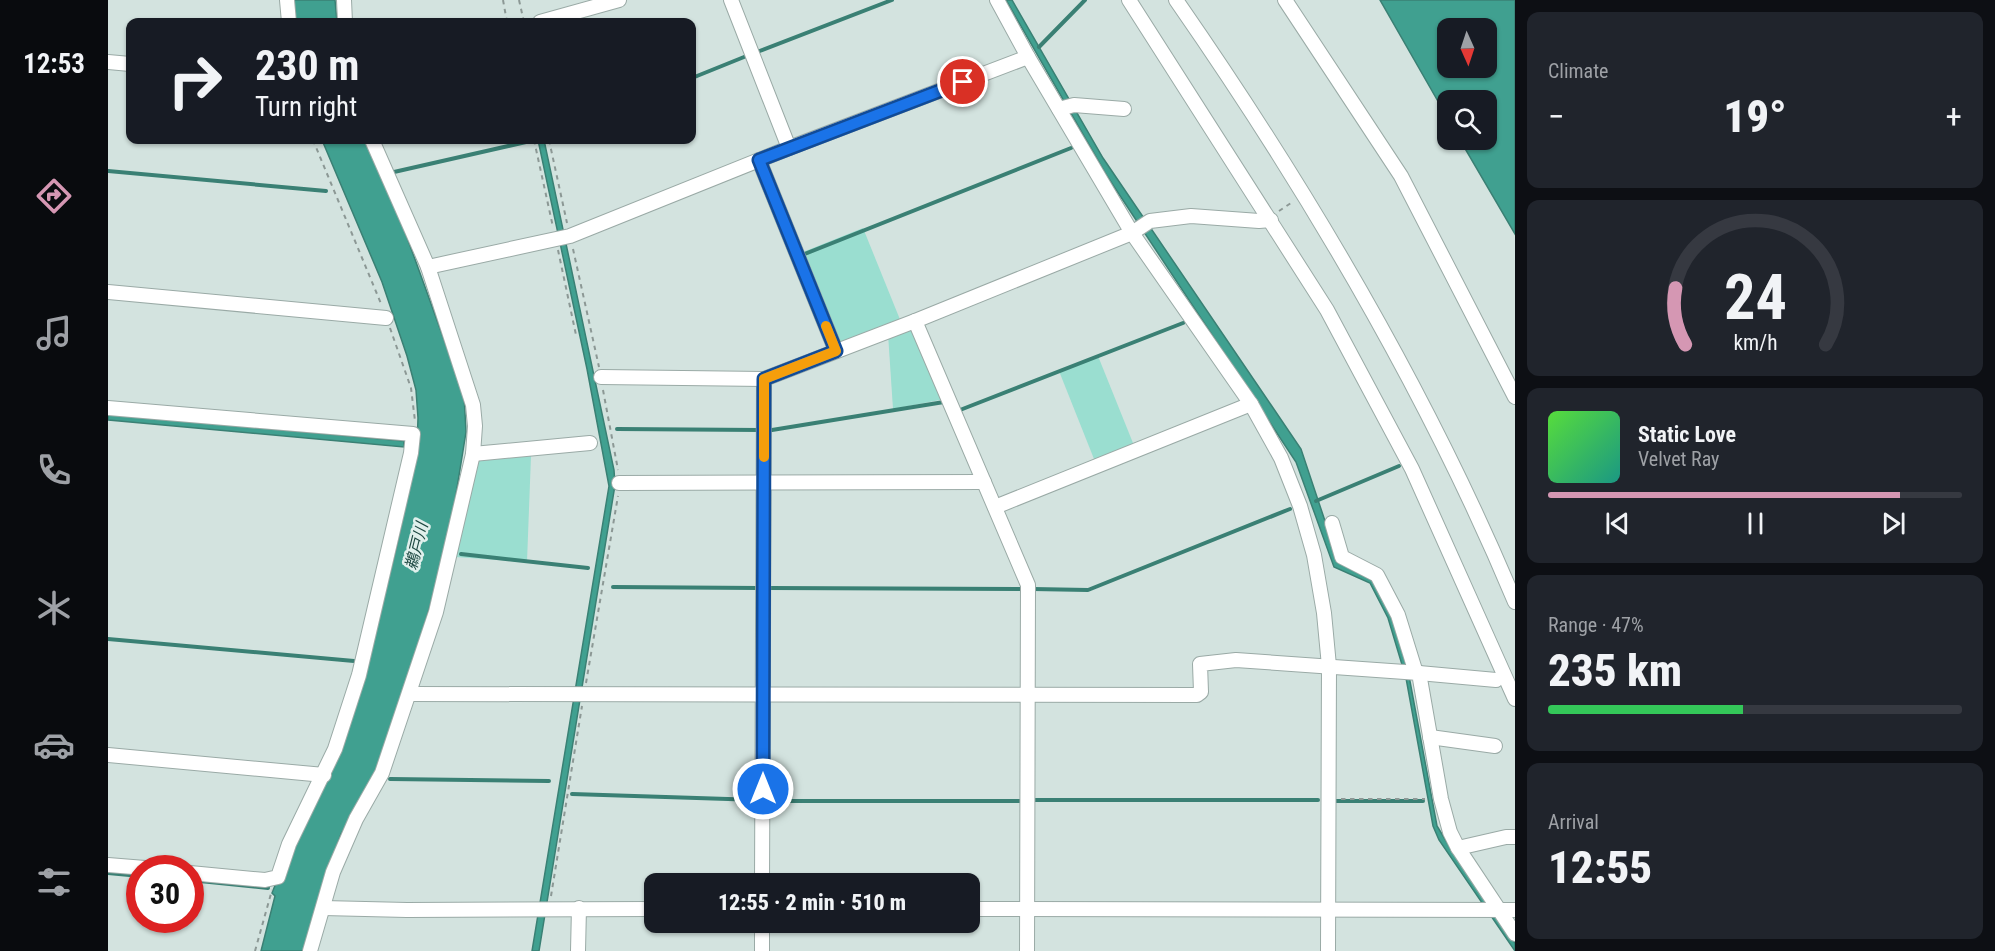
<!DOCTYPE html>
<meta charset="utf-8">
<style>
:root{--surface:#171b24;--page:#20242c;--text:#f1f3f6;--muted:#9ea1a6;--line:#363941;--accent:#d597b3}
body{margin:0;font-family:"Roboto Condensed","Noto Sans JP",sans-serif;background:var(--page);color:var(--text);height:100vh;display:flex;flex-direction:column;font-size:22px;white-space:nowrap}
*{box-sizing:border-box;margin:0}
p{font-size:20px;color:var(--muted)}
.icon{flex:none;width:33px;height:33px;fill:none;stroke:currentColor;stroke-width:2;stroke-linecap:round;stroke-linejoin:round}
.map{position:relative;flex:1;overflow:hidden}
.panel{display:flex;flex-direction:column;gap:12px;padding:12px;background:#0d0f14;width:480px}
.panel>*{flex:none}
.hud{position:absolute;left:18px;top:18px;width:570px;height:126px;border-radius:12px;box-shadow:0 2px 4px #0004;background:#171b24;color:var(--text);overflow:hidden}
.needle{width:39px;rotate:177deg}
.buttons{position:absolute;left:1329px;top:18px;display:grid;gap:12px}
.buttons a{display:grid;place-items:center;width:60px;height:60px;border-radius:12px;background:var(--surface);box-shadow:0 2px 4px #0004;font-size:30px}
.speed{position:absolute;left:18px;top:855px;display:flex;gap:12px;font-size:30px;font-weight:700;text-align:center}
.speed>*{display:grid;place-content:center;width:78px;height:78px;border-radius:50%;background:var(--surface);box-shadow:0 2px 4px #0004;line-height:1}
.speed .limit{border:9px solid #d22;background:#fff;color:#111}
.pin{position:absolute;display:grid;place-items:center;width:51px;height:51px;color:#fff;margin:-26px;border:3px solid #fff;border-radius:50%;box-shadow:0 2px 6px #0007}
.me{position:absolute;width:66px;margin:-33px;rotate:0deg;stroke-linejoin:round;filter:drop-shadow(0 0 4px #0008)}
.turn{display:flex;align-items:center;gap:21px;height:126px;padding:0 30px;font-size:27px}
.turn .icon{width:78px;height:78px;stroke-width:2.5}
.turn b{display:block;font-size:42px;line-height:51px}
.big{font-size:45px;font-weight:800;line-height:1.1}
.panel .card{flex:1;display:flex;flex-direction:column;justify-content:center;gap:9px;min-width:0;padding:0 21px;border-radius:12px;background:var(--page)}
.panel .dial{align-items:center;gap:0}
.dial svg{height:156px;overflow:visible;fill:none;stroke:var(--line);stroke-width:7;stroke-linecap:round;text-anchor:middle}
.dial text{fill:var(--text);stroke:none}
.song{display:flex;align-items:center;gap:18px}
.cover{width:72px;height:72px;border-radius:9px;background:linear-gradient(135deg,hsl(110 70% 55%),hsl(170 70% 35%))}
.played{height:6px;border-radius:3px;background:linear-gradient(90deg,var(--accent) 85%,var(--line) 85%)}
.keys{display:flex;justify-content:space-around;direction:ltr}
.heat{display:flex;justify-content:space-between;align-items:center;font-size:33px;direction:ltr}
.charge{height:9px;border-radius:4px;background:linear-gradient(90deg,#34c759 47%,var(--line) 0)}
.trip{position:absolute;left:536px;top:873px;width:336px;height:60px;border-radius:12px;background:var(--surface);box-shadow:0 2px 4px #0004;font-weight:800;line-height:60px;text-align:center}
main{display:flex;flex:1;min-height:0}
.tabs{display:flex;flex-direction:column;width:108px;justify-content:space-around;align-items:center;background:#090b0e;color:var(--muted)}
.tabs .icon{width:42px;height:42px}
.tabs .current{color:var(--accent)}
.tabs b{font-size:27px;color:var(--text)}
.map>svg:first-child{display:block}
.green{fill:#9aded0}
.water{fill:#40a090;stroke:#3a8074;stroke-width:1.5;fill-rule:evenodd}
.lines{fill:none;stroke-linecap:round;stroke-linejoin:round}
.stream{stroke:#3a8074;stroke-width:4}
.minor-casing{stroke:#9aaaa6;stroke-width:16}
.path{stroke:#8c9895;stroke-width:2;stroke-dasharray:4.5 4.5;stroke-linecap:butt}
.minor{stroke:#fff;stroke-width:14}
.route-casing{stroke:#114b97;stroke-width:15}
.route{stroke:#1a73e8;stroke-width:10}
.slow{stroke:#f59e0b;stroke-width:10}
.labels{text-anchor:middle;stroke-width:5;stroke-linejoin:round;paint-order:stroke}
.water-label{font-size:16px;font-style:italic;fill:#1d4841;stroke:#e0f0ec}
</style>
<main>
<nav class="tabs">
<b>12:53</b>
<svg class="icon current" aria-label="directions" viewBox="0 0 24 24"><path d="M12 3l9 9-9 9-9-9zM9 14v-3h6M13 9l2 2-2 2"/></svg>
<svg class="icon" aria-label="music" viewBox="0 0 24 24"><path d="M9 18V5l10-2v13"/><circle cx="6" cy="18" r="3"/><circle cx="16" cy="16" r="3"/></svg>
<svg class="icon" aria-label="phone" viewBox="0 0 24 24"><path d="M5 4h4l2 5-3 2q2 4 5 5l2-3 5 2v4C11 20 4 13 5 4z"/></svg>
<svg class="icon" aria-label="climate" viewBox="0 0 24 24"><path d="M12 3v18M4 7l16 10M4 17L20 7"/></svg>
<svg class="icon" aria-label="car" viewBox="0 0 24 24"><path d="M5 17H2v-5l4-1 3-4h7l3 4 3 1v5h-3M9 17h6M6 11h13"/><circle cx="7" cy="17" r="2"/><circle cx="17" cy="17" r="2"/></svg>
<svg class="icon" aria-label="filters" viewBox="0 0 24 24"><path d="M4 7h16M4 17h16"/><circle cx="9" cy="7" r="2"/><circle cx="15" cy="17" r="2"/></svg>
</nav>
<div class="map">
<svg width="1407" height="951" viewBox="0 0 1407 951">
<rect width="100%" height="100%" fill="#d3e3df"/>
<g class="green">
<polygon points="755,228 793,322 733,346 695,252"/>
<polygon points="805,326 837,399 785,409 780,334"/>
<polygon points="990,356 1027,448 988,464 951,371"/>
<polygon points="423,456 419,562 347,557 369,461"/>
</g>
<g class="water">
<polygon points="183,0 227,0 229,22 185,22"/>
<polygon points="898,0 904,0 995,158 1193,449 1231,563 1265,578 1285,616 1301,676 1329,826 1346,854 1407,943 1407,951 1331,840 1325,826 1298,678 1280,618 1262,583 1226,567 1188,462 999,176"/>
<path d="M 1272,0 L 1407,0 L 1407,234 L 1352,140 L 1378,140 L 1378,100 L 1340,100 L 1339,117 ZM 1340,28 L 1378,28 L 1378,68 L 1340,68 Z"/>
<polygon points="214,140 260,140 287,204 356,395 358,432 344,519 326,592 311,644 266,778 233,834 220,871 197,951 153,951 167,896 164,893 168,883 256,676 289,545 309,448 310,418 308,390 299,356 274,282"/>
<polygon points="430,140 436,140 506,470 507,485 431,951 424,951 501,486 479,369"/>
<polygon points="0,414 296,441 296,447 0,420"/>
</g>
<g class="lines">
<g class="stream">
<polyline points="931,47 977,0"/>
<polyline points="649,52 784,0"/>
<polyline points="584,78 641,55"/>
<polyline points="0,171 218,191"/>
<polyline points="286,172 418,142"/>
<polyline points="694,255 963,148"/>
<polyline points="852,410 1075,323"/>
<polyline points="509,429 652,430"/>
<polyline points="664,430 836,402"/>
<polyline points="1208,501 1291,466"/>
<polyline points="353,554 480,568"/>
<polyline points="505,587 650,588"/>
<polyline points="661,588 917,589"/>
<polyline points="925,589 980,590 1182,509"/>
<polyline points="0,639 246,661"/>
<polyline points="282,779 441,781"/>
<polyline points="464,794 651,800"/>
<polyline points="923,800 1210,800"/>
<polyline points="659,801 915,801"/>
<polyline points="1226,801 1315,801"/>
<polyline points="0,873 32,876"/>
<polyline points="82,880 160,888"/>
</g>
<g class="minor-casing">
<g id="minor">
<polyline points="179,0 181,22"/>
<polyline points="236,0 237,22"/>
<polyline points="623,0 681,148"/>
<polyline points="889,0 920,57 1024,233 1143,404 1173,458 1192,506 1206,555 1216,613 1221,666 1220,951"/>
<polyline points="1021,0 1219,310 1304,469 1407,699"/>
<path d="M 1068,0 C 1200,190 1318,389 1407,602"/>
<polyline points="1177,0 1293,176 1407,397"/>
<polyline points="432,22 511,0"/>
<polyline points="0,62 22,64"/>
<polyline points="951,109 966,105 1016,109"/>
<polyline points="651,160 728,351"/>
<polyline points="320,267 462,236 681,148 920,57"/>
<polyline points="0,292 278,318"/>
<polyline points="807,321 920,585 919,951"/>
<polyline points="493,377 656,379 807,321 1024,233 1042,221 1083,216 1151,221 1163,220"/>
<polyline points="0,408 305,434 303,453 251,675 227,749 181,844 170,877 157,880 82,873"/>
<polyline points="365,454 482,443"/>
<polyline points="511,483 876,482"/>
<polyline points="887,507 1143,404"/>
<polyline points="1224,523 1234,557 1269,575 1290,615 1308,673"/>
<polyline points="1311,673 1388,680"/>
<polyline points="302,694 1089,695 1093,692 1092,664 1128,660 1311,673 1333,799 1342,832 1350,848 1407,934"/>
<polyline points="1322,737 1387,746"/>
<polyline points="0,755 216,775"/>
<polyline points="1350,848 1398,837 1407,837"/>
<polyline points="0,865 37,868"/>
<polyline points="654,884 656,379"/>
<polyline points="215,908 299,910 546,909"/>
<polyline points="861,909 1407,910"/>
<polyline points="202,951 225,872 248,819 274,773 328,612 365,454 367,426 365,405 320,267 264,140"/>
<polyline points="470,951 471,908"/>
<polyline points="654,951 654,922"/>
</g>
</g>
<g class="path">
<polyline points="395,0 399,22"/>
<polyline points="411,0 416,22"/>
<polyline points="205,140 274,306"/>
<polyline points="426,140 445,227"/>
<polyline points="441,140 459,223"/>
<polyline points="1171,211 1186,201"/>
<polyline points="465,249 491,367"/>
<polyline points="450,250 468,335"/>
<polyline points="282,328 303,388 307,421"/>
<polyline points="495,390 510,470"/>
<polyline points="478,683 510,496"/>
<polyline points="1233,799 1317,799"/>
<polyline points="443,896 474,706"/>
<polyline points="147,951 164,890"/>
</g>
<use href="#minor" class="minor"/>
</g>
<g class="lines">
<g class="route-casing">
<polyline id="route" points="655,789 656,379 728,351 651,160 855,82"/>
</g>
<use href="#route" class="route"/>
<polyline class="slow" points="656,457 656,379 728,351 718,326"/>
</g>
<g class="labels">
<g class="water-label">
<text transform="translate(308 546) rotate(-76)" y="6">鵜戸川</text>
</g>
</g>
</svg>
<div class="buttons">
<a><svg class="needle" viewBox="-14 -14 28 28"><path d="M0-13l5 13h-10z" fill="#e53935"/><path d="M0 13l5-13h-10z" fill="#9ea1a6"/></svg></a>
<a><svg class="icon" aria-label="search" viewBox="0 0 24 24"><circle cx="10" cy="10" r="6"/><path d="M15 15l6 6"/></svg></a>
</div>
<div class="speed"><div class="limit">30</div></div>
<div class="pin" style="left:855px;top:82px;background:#d93025"><svg class="icon" aria-label="arrive" viewBox="0 0 24 24"><path d="M6 21V4h12l-3 4 3 4H6"/></svg></div>
<svg class="me" style="left:655px;top:789px" viewBox="-20 -20 40 40"><circle r="17" fill="#1a73e8" stroke="#fff" stroke-width="3"/><path d="M0-11L8 9 0 5-8 9z" fill="#fff"/></svg>
<div class="trip">12:55 · 2 min · 510 m</div>
<div class="hud">
<div class="turn"><svg class="icon" aria-label="right" viewBox="0 0 24 24"><path d="M7 20v-9h11M14 6l5 5-5 5"/></svg><div><b>230 m</b>Turn right</div></div>
</div>
</div>
<section class="panel">
<div class="card"><p>Climate</p>
<div class="heat"><a>−</a><b class="big">19°</b><a>+</a></div>
</div>
<div class="card dial"><svg viewBox="0 0 100 80">
<path d="M14 69A42 42 0 1 1 86 69"/>
<path d="M14 69A42 42 0 0 1 9 40" stroke="#d597b3"/>
<text x="50" y="56" font-size="32" font-weight="700">24</text>
<text x="50" y="72" font-size="11">km/h</text>
</svg></div>
<div class="card">
<div class="song"><i class="cover"></i><div><b>Static Love</b><p>Velvet Ray</p></div></div>
<div class="played"></div>
<div class="keys"><svg class="icon" aria-label="previous" viewBox="0 0 24 24"><path d="M18 5L8 12l10 7zM5 5v14"/></svg><svg class="icon" aria-label="pause" viewBox="0 0 24 24"><path d="M8 5v14M16 5v14"/></svg><svg class="icon" aria-label="next" viewBox="0 0 24 24"><path d="M6 5l10 7-10 7zM19 5v14"/></svg></div>
</div>
<div class="card"><p>Range · 47%</p><b class="big">235 km</b><div class="charge"></div></div>
<div class="card"><p>Arrival</p><b class="big">12:55</b></div>
</section>
</main>
